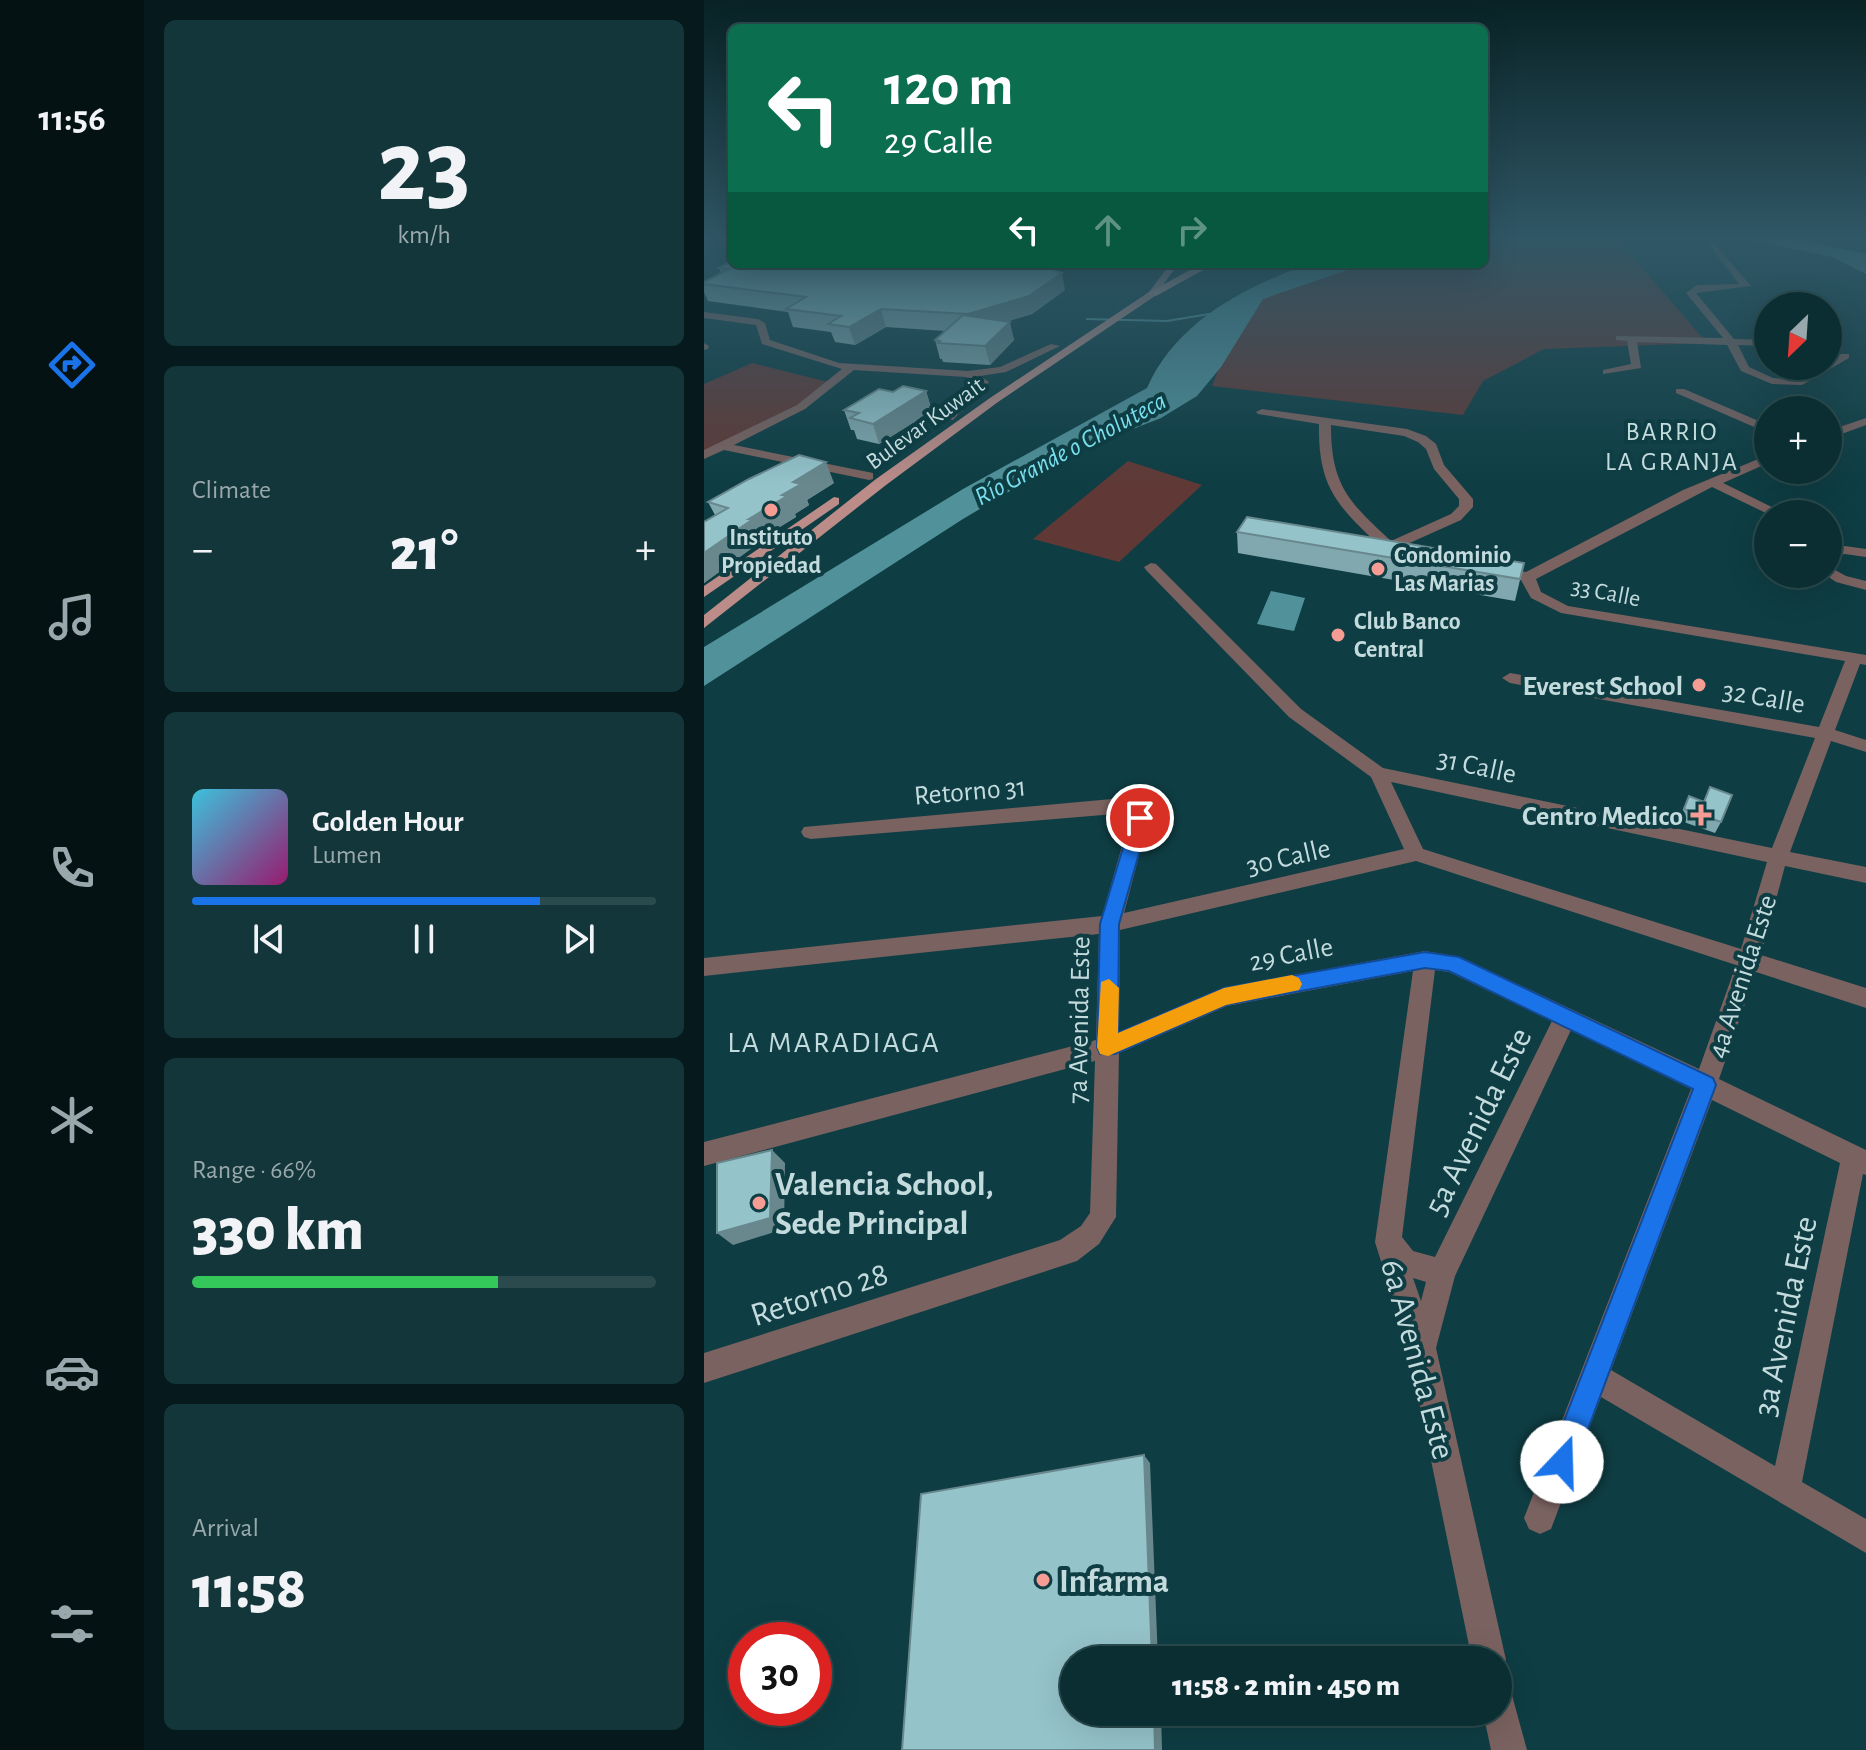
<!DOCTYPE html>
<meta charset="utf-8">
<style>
:root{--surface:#0a2e32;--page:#13363a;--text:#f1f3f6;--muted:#99a8ac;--line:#2a4a4d;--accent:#1a73e8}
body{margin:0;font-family:"Alegreya Sans",sans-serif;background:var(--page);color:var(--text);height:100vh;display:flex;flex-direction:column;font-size:30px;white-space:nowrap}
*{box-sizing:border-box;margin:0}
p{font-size:26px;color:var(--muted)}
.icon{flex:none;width:44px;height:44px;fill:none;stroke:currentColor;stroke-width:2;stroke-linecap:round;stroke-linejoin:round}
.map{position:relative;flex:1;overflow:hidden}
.panel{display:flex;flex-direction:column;gap:20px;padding:20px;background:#06191c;width:560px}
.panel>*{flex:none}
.hud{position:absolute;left:24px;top:24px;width:760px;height:244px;border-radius:12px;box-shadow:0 8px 32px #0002,0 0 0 2px var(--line);background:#0b6e4f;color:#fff;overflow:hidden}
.needle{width:52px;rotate:205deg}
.buttons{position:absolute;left:1050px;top:292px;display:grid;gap:16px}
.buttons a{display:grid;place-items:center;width:88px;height:88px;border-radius:50%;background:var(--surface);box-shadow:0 8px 32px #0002,0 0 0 2px var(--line);font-size:40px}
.speed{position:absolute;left:24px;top:1622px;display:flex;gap:16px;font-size:40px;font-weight:700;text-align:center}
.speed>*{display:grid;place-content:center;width:104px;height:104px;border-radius:50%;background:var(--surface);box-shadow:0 8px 32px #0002,0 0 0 2px var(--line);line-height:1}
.speed .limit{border:12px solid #d22;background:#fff;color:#111}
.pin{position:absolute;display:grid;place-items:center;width:68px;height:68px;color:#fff;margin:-34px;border:4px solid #fff;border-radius:50%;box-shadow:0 2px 8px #0007}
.me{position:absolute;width:88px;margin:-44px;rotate:21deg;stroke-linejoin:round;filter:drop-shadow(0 0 6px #0008)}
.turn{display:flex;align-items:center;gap:28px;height:168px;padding:0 24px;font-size:36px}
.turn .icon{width:104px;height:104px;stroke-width:2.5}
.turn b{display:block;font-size:56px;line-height:68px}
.lanes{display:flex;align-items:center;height:76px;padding:0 24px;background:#0003;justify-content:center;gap:40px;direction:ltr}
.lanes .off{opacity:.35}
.big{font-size:60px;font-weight:800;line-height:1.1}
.panel .tile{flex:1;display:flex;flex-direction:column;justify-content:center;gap:12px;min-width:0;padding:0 28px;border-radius:12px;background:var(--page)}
.panel .dial{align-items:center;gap:0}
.dial b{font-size:104px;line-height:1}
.song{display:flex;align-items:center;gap:24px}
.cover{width:96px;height:96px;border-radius:12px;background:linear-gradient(135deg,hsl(190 70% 55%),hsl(320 70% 35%))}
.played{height:8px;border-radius:4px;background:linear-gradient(90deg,var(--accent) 75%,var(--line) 75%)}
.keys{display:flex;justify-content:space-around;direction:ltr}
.heat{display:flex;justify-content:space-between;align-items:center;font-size:44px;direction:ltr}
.charge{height:12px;border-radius:6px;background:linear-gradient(90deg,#34c759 66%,var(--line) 0)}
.trip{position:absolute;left:356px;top:1646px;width:452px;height:80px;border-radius:40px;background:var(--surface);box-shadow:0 8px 32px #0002,0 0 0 2px var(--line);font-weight:800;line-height:80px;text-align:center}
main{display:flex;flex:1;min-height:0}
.menu{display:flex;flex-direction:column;width:144px;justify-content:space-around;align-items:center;background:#041214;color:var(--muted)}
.menu .icon{width:56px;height:56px}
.menu .active{color:var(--accent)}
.menu b{font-size:36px;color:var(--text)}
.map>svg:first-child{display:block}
.green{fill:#603936}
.water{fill:#50919a}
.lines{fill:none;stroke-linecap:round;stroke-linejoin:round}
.stream{stroke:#50919a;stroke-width:2}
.minor{fill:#7a6260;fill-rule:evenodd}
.major{fill:#bb8c88;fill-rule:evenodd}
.highway{fill:#d59d98;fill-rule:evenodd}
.wall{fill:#80a8ae}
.shaded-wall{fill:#68888d}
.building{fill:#95c3ca;stroke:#68888d;stroke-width:2}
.route{fill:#1a73e8;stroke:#114b97;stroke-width:2}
.slow{fill:#f59e0b}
.poi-dot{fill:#f59c95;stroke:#0e3d43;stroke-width:3}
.labels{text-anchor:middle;stroke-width:8;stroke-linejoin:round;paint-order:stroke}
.far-street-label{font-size:24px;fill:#c4dbde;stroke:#0e3d43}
.far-poi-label{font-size:24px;font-weight:bold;fill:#c4dbde;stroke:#0e3d43;text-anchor:start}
.far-quarter-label{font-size:26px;letter-spacing:2px;fill:#c4dbde;stroke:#0e3d43}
.far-water-label{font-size:26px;font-style:italic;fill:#79dfee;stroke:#0e3d43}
.poi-label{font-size:28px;font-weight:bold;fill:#c4dbde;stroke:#0e3d43;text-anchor:end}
.street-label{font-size:28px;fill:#c4dbde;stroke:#0e3d43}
.neighbourhood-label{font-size:30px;letter-spacing:2px;fill:#c4dbde;stroke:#0e3d43}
.near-street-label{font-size:34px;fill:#c4dbde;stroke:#0e3d43}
.near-poi-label{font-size:34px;font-weight:bold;fill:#c4dbde;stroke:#0e3d43;text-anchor:start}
</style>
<main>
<nav class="menu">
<b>11:56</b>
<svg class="icon active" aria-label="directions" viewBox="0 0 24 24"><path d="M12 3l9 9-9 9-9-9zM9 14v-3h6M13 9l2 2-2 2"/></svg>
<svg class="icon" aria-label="music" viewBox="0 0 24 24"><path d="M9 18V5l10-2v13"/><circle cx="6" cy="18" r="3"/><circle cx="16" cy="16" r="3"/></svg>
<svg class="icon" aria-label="phone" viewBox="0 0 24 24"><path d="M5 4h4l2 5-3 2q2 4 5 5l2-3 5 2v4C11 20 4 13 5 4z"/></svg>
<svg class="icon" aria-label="climate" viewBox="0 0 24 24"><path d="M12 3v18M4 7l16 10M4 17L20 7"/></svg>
<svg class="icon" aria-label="car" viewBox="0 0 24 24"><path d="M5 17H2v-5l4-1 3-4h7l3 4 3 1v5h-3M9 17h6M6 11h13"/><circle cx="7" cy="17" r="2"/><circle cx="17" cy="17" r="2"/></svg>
<svg class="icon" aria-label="filters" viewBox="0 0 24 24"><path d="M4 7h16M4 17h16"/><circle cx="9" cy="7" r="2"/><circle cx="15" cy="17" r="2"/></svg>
</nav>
<section class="panel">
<div class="tile dial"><b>23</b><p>km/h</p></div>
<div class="tile"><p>Climate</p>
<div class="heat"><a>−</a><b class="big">21°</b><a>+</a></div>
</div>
<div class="tile">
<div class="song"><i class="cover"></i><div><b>Golden Hour</b><p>Lumen</p></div></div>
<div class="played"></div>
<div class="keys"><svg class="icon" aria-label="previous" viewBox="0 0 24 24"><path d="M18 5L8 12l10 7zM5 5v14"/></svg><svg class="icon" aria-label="pause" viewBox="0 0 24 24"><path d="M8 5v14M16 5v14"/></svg><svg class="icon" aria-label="next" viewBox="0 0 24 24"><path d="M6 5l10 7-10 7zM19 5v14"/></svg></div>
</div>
<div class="tile"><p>Range · 66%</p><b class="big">330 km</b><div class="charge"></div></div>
<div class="tile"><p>Arrival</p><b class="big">11:58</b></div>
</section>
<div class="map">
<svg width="1162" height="1750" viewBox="0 0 1162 1750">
<rect width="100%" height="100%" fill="#0e3d43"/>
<g class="green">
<path d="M 780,240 L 914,240 L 1003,343 L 840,349 L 779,381 L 759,415 L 508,386 C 519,360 528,324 549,304 C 609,248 705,264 780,264 Z"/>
<polygon points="48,363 124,382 100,402 0,452 0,384"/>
<polygon points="424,461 498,485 415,562 329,539"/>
</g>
<g class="water">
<polygon points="1049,240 1099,240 1162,254 1162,274 1128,257"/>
<path d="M 605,264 L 661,264 L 559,299 L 517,367 L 493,396 L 457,418 L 375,450 L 259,519 L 0,686 L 0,647 L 259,489 L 443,388 C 472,322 540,287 605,264 Z"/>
<polygon points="567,591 601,598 590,631 553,624"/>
</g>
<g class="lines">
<polyline class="stream" points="383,319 463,321 505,314"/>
<g class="minor">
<polygon points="1004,243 1010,243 1047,286 992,293 1030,339 1064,340 1064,346 1034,345 1045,367 1069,378 1092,380 1116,366 1124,366 1124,361 1137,354 1145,354 1145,358 1098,385 1068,384 1037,371 1023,345 933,342 937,368 899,374 899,370 927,364 923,341 912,340 912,336 1019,338 982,293 993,285 1035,284"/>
<polygon points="0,312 54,319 61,323 66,340 135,363 264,371 296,367 347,344 356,346 302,372 276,376 285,382 249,420 239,418 273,383 262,377 150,370 101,409 30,445 169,473 169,479 165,480 20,450 0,459 0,450 93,405 138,369 58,344 52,325 0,318"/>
<polygon points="0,343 5,346 4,349 0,350"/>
<polygon points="972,389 980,389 1064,425 1064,433 972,393"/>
<path d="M 558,409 L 703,429 L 722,436 L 732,444 L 740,465 L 769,499 L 769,507 L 757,520 L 681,554 L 671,554 L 669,551 L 676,546 C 632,505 614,486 615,424 L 554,414 L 552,412 ZM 627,425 L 700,436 L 714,442 L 722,449 L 730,469 L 755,499 L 755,506 L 747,514 L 687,541 C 645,502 627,486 627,425 Z"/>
<polygon points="1162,418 1162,425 1124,439 1124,431"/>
<path d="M 1064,455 L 1064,463 L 1019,483 L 1082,514 L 1064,514 L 1008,487 L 832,579 L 837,592 L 864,606 L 1162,655 L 1162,665 L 1156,664 L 1131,730 L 1162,740 L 1162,752 L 1127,741 L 1086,852 L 1162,867 L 1162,883 L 1081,866 L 1057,955 L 1162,988 L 1162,1008 L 1052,972 L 1015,1079 L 1162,1150 L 1162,1175 L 1159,1174 L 1098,1482 L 1162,1519 L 1162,1553 L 897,1397 L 847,1529 L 836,1534 L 825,1529 L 820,1518 L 987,1089 L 867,1030 L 751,1276 L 732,1348 L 802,1660 L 794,1674 L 794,1660 L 768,1660 L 704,1348 L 671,1242 L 709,971 L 523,1006 L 415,1053 L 412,1217 L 395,1244 L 373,1261 L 0,1383 L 0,1353 L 356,1240 L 377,1226 L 386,1213 L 391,1061 L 0,1166 L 0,1142 L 392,1040 L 395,934 L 0,976 L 0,958 L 398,916 L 426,818 L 423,813 L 107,839 L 100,837 L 97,832 L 100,827 L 419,798 L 437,803 L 445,818 L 420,913 L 700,849 L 667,777 L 585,717 L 442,570 L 440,567 L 447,563 L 452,564 L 597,709 L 679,768 L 1068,848 L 1111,738 L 806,683 L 798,678 L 806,673 L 1115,727 L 1141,661 L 857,613 L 827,598 L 817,580 L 785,571 L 792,567 L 822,572 L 979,490 ZM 687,782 L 1063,862 L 1037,949 L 719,849 ZM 712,861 L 1032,965 L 995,1069 L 756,957 L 721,951 L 520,988 L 415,1032 L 416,930 ZM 731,970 L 745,972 L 848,1021 L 731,1257 L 709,1251 L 698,1237 ZM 1008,1100 L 1136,1163 L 1071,1466 L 907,1370 ZM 709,1278 L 722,1282 L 717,1301 Z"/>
<polygon points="1141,546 1162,549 1162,557 1141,554 1124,557 1124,549"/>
<polygon points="1124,566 1142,576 1162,581 1162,590 1132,582 1120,574 1124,574"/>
<polygon points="794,1682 806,1688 823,1750 787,1750 779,1712 794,1712"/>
</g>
<g class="major">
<polygon points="466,264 474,264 451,296 294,402 182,485 0,628 0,615 172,479 286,398 445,292"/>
<polygon points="130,497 135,498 135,504 0,597 0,586"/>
</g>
<polygon class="highway" points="497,264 510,264 452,296 442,294"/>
</g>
<g class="wall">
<polygon points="15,268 361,290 328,314 304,321 310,340 286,365 239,362 238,359 236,359 231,340 241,331 182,327 151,345 131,342 127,332 89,327 84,312 4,301 0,292 0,282 17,273"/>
<polygon points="222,391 228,411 175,444 153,439 150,430 147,430 140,410 189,392"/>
<polygon points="130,483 103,500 105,505 91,514 92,517 58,538 59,540 0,583 0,522 11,515 4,502"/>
<polygon points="533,532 820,563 811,601 534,553"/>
<polygon points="1006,787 1017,822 1011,833 974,820 985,796 999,802"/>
</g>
<g class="shaded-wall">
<polygon points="358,273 361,290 328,314 268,332 264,314"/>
<polygon points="177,309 182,327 151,345 145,327"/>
<polygon points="306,322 310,340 286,365 281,346"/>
<polygon points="222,391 228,411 175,444 169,424"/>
<polygon points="122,462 130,483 103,500 105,505 91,514 92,517 58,538 59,540 0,583 0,553 45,519 78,495 89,482"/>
<polygon points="68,1150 81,1163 80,1229 29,1245 13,1233"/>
<polygon points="440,1455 446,1463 454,1660 448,1660"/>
<polygon points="450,1712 457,1712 458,1750 451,1750"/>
</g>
<g class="building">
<polygon points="28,261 28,264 253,264 279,268 288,265 334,265 358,273 325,296 264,314 177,309 145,327 124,324 137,316 82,309 102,297 0,284 0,282 25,269 15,268"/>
<polygon points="259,315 306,322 281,346 234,343 236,341 231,340"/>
<polygon points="199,386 222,391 169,424 146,418 155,413 140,410 175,389 189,392"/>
<polygon points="95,455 122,462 89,482 97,484 78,495 83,496 45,519 49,519 0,553 0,522 24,508 4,502 45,479"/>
<polygon points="543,517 820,563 816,579 533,532"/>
<polygon points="1006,787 1028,795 1017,822 980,809 985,796 1000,802"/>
<polygon points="68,1150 66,1218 13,1233 13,1163"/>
<polygon points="440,1455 448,1660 370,1660 370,1712 450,1712 451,1750 198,1750 217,1494"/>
</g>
<linearGradient id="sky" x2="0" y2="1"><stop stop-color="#082225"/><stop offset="0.49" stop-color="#305766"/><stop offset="1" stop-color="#305766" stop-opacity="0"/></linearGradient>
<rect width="1162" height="485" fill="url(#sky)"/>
<polygon class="route" points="436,812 445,818 415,924 414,1033 520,988 721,952 755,957 1009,1078 1012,1085 868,1472 858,1476 848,1472 844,1462 989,1089 745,971 721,968 522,1005 411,1054 396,1054 393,1047 396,924 428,818"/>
<polygon class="slow" points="588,975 595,978 598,984 595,990 522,1005 404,1056 396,1054 393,1047 397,982 405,979 415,988 414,1033 520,988"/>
<g class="poi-dot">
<circle cx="67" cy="510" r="8"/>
<circle cx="674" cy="569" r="8"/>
<circle cx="634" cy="635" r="8"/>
<circle cx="995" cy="685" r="8"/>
<path d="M993 803h8v8h8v8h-8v8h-8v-8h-8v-8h8z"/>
<circle cx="55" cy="1203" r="8"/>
<circle cx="339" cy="1580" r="8"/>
</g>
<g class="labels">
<g class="far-street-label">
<text transform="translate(221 423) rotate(-36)" y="8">Bulevar Kuwait</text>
<text transform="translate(902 592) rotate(11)" y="8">33 Calle</text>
</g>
<g class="far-poi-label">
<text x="67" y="545" text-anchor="middle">Instituto<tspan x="67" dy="28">Propiedad</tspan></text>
<text x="690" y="563">Condominio<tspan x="690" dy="28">Las Marias</tspan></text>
<text x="650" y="629">Club Banco<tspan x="650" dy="28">Central</tspan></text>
</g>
<g class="far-quarter-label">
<text x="968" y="440">BARRIO<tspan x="968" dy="30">LA GRANJA</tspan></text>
</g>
<g class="far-water-label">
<text transform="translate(366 448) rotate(-28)" y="9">Río Grande o Choluteca</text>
</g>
<g class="poi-label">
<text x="979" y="695">Everest School</text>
<text x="979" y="825">Centro Medico</text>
</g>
<g class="street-label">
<text transform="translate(1060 696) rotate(10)" y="10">32 Calle</text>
<text transform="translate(773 765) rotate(12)" y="10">31 Calle</text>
<text transform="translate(266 790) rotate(-5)" y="10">Retorno 31</text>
<text transform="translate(584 856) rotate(-13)" y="10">30 Calle</text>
<text transform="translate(587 953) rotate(-11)" y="10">29 Calle</text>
<text transform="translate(1037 976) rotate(-72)" y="10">4a Avenida Este</text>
<text transform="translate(374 1020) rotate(-89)" y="10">7a Avenida Este</text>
</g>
<g class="neighbourhood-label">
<text x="130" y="1052">LA MARADIAGA</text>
</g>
<g class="near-street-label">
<text transform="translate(773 1121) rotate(-64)" y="12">5a Avenida Este</text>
<text transform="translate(115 1293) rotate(-18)" y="12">Retorno 28</text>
<text transform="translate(1080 1316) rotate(-78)" y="12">3a Avenida Este</text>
<text transform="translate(715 1359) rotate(75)" y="12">6a Avenida Este</text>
</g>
<g class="near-poi-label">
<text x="71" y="1195">Valencia School,<tspan x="71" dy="39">Sede Principal</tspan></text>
<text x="355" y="1592">Infarma</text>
</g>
</g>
</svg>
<div class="buttons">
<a><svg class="needle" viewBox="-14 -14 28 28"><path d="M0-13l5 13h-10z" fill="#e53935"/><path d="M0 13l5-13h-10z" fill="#99a8ac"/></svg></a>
<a>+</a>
<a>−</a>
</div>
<div class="speed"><div class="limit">30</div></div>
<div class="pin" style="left:436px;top:818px;background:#d93025"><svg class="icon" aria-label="arrive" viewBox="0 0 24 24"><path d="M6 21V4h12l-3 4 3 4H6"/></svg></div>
<svg class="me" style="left:858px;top:1462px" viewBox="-20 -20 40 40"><circle r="19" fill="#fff"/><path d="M0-13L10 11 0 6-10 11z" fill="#1a73e8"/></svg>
<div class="trip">11:58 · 2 min · 450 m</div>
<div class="hud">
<div class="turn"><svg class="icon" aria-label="left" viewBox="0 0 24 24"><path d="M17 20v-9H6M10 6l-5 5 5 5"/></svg><div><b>120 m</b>29 Calle</div></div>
<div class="lanes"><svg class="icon" aria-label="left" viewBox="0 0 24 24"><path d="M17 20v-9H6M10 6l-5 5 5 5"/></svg><svg class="icon off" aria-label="ahead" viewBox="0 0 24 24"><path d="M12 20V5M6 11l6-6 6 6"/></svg><svg class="icon off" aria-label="right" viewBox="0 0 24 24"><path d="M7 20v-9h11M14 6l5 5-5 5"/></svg></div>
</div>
</div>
</main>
